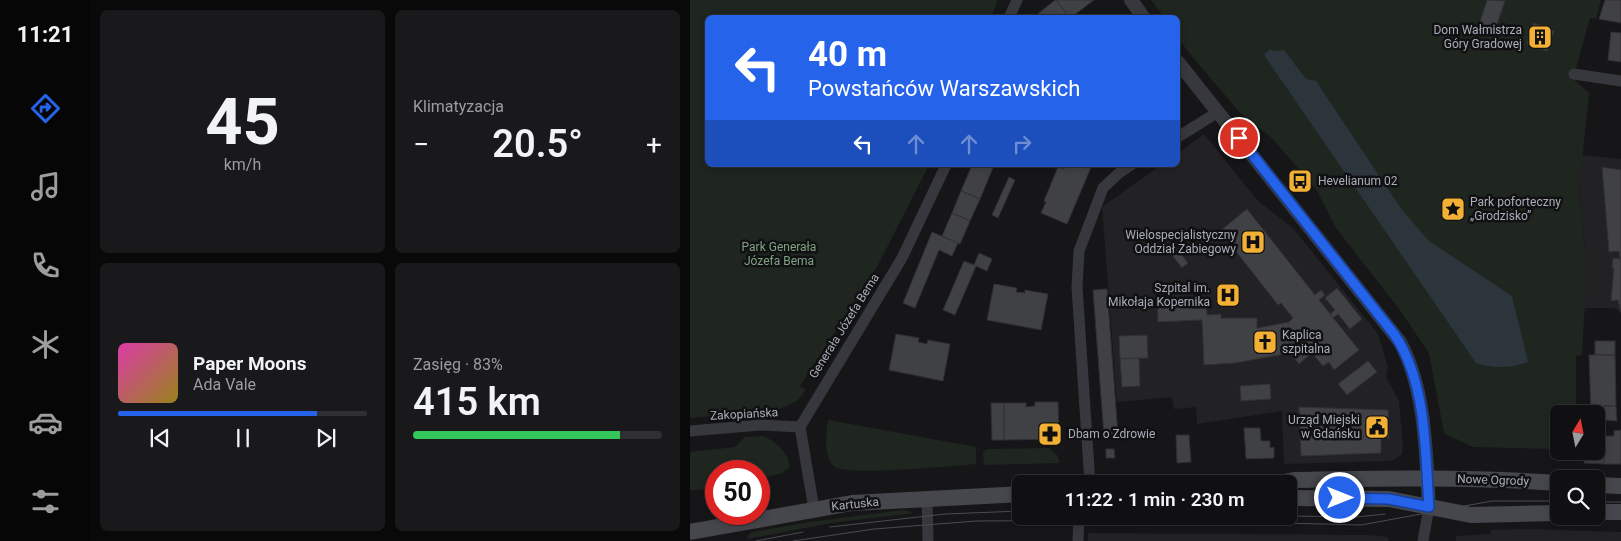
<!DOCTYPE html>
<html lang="pl">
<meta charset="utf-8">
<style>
:root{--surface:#101012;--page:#19191b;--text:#f1f3f6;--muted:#9c9d9f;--line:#303032;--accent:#2563eb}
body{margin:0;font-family:Roboto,sans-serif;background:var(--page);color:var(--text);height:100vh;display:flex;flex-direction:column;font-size:19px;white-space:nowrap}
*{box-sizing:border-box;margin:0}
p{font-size:16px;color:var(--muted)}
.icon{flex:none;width:28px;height:28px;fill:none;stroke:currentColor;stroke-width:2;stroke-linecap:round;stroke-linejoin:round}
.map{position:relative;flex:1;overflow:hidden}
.drawer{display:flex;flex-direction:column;gap:10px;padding:10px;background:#09090a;width:600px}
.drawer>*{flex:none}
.guide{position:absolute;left:15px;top:15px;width:475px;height:152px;border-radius:8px;box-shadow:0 2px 8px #0003,0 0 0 1px var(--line);background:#2563eb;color:#fff;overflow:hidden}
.needle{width:32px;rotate:10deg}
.tools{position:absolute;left:860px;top:405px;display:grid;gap:10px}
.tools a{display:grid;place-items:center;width:55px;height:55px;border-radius:8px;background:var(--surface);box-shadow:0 2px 8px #0003,0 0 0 1px var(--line);font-size:25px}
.speed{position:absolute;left:15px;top:460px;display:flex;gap:10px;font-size:25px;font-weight:700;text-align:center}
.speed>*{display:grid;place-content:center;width:65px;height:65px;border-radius:50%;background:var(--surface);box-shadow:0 2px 8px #0003,0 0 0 1px var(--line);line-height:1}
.speed .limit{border:8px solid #d22;background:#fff;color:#111}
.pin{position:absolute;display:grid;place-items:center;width:42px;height:42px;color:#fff;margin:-21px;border:2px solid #fff;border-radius:50%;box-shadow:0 1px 5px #0007}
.me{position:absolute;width:55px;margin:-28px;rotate:90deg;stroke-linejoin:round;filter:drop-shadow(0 0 4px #0008)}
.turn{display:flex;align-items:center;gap:18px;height:105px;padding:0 20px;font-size:22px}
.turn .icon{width:65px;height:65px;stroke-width:2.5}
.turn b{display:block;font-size:35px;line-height:42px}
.lanes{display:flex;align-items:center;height:48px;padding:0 20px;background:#0003;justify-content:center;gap:25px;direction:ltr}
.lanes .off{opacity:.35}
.big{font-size:38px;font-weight:600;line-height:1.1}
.drawer .card{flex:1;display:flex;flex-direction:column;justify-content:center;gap:8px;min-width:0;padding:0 18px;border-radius:8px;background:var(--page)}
.drawer .dial{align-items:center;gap:0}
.dial b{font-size:65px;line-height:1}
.song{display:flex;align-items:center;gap:15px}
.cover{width:60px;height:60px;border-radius:8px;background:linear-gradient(135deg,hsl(320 70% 55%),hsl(50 70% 35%))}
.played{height:5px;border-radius:2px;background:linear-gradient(90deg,var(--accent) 80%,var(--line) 80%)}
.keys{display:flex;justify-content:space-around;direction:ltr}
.heat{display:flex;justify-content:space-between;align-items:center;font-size:28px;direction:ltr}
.charge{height:8px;border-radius:4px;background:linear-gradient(90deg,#34c759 83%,var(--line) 0)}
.drawer .tiles{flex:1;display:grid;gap:10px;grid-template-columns:repeat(2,1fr)}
.trip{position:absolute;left:322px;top:475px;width:285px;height:50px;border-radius:8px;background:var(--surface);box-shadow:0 2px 8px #0003,0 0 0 1px var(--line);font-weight:600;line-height:50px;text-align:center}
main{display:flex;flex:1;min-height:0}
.tabs{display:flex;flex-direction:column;width:90px;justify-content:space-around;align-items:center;background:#060607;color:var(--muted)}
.tabs .icon{width:35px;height:35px}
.tabs .active{color:var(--accent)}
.tabs b{font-size:22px;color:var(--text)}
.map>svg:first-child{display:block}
.built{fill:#222225}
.green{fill:#1e261f}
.water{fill:#2c353c}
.building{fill:#404145;stroke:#303034}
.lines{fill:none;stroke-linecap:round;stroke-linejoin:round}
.minor{stroke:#37383d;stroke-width:11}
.tertiary{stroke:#37383d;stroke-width:14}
.secondary{stroke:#45474d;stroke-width:16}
.tram{stroke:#4a4c52;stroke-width:1}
.route-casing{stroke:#184099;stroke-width:12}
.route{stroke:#2563eb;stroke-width:9}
.labels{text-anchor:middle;stroke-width:5;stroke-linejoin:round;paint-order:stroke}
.poi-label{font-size:12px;fill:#a8adb8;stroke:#111113;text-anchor:end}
.park-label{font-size:12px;fill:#7fa381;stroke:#111113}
.street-label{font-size:12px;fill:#a8adb8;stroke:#111113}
</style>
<main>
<nav class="tabs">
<b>11:21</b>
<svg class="icon active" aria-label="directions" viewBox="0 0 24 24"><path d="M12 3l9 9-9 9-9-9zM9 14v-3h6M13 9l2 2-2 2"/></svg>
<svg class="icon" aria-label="music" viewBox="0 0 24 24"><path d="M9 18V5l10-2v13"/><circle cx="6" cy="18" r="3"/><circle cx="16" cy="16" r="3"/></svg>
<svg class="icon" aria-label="phone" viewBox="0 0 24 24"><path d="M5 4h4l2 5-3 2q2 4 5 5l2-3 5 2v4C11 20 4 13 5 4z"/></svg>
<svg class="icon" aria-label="climate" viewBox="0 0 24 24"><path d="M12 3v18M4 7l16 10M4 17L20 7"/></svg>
<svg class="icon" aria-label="car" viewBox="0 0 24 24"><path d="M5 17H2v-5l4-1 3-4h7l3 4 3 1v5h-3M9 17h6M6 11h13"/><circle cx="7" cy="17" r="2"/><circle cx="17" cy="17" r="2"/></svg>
<svg class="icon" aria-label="filters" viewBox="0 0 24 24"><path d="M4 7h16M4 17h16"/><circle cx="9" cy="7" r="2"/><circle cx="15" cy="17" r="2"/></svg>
</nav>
<section class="drawer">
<div class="tiles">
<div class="card dial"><b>45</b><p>km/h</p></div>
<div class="card"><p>Klimatyzacja</p>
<div class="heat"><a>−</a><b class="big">20.5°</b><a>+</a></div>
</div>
<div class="card">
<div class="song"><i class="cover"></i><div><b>Paper Moons</b><p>Ada Vale</p></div></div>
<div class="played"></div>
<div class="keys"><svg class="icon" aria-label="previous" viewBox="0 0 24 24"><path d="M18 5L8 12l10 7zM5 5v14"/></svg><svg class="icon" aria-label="pause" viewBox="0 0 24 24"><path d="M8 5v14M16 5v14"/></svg><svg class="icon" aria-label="next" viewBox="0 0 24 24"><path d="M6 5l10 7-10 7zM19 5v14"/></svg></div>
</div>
<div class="card"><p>Zasięg · 83%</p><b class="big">415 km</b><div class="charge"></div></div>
</div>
</section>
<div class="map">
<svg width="931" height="541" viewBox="0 0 931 541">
<rect width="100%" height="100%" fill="#161618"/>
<g class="built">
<polygon points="514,134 568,201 603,228 688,334 698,367 696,377 709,401 713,446 712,454 707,458 700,461 594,464 592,411 507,424 506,407 484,409 482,397 427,402 412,207 471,165 488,165 488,153"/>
<polygon points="892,155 931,159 931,313 924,308 894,308 897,269 887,172 891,172"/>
<polygon points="840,529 931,532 931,541 766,541 766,536 801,534 801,530"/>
<polygon points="398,533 676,535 698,537 699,541 398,541"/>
</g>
<g class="green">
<polygon points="0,0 308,0 301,17 18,18 18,165 239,165 188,265 110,386 116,390 107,401 89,409 0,418"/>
<polygon points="461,0 911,0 906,19 900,18 886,68 885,81 899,93 891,172 887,173 897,269 892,355 886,356 886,414 869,414 869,449 783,447 754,433 739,353 709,309 646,228 626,189 582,138 550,113 496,49 488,37 488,18 474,17"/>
<path d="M 138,420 L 286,447 L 286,464 C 263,466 159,476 145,467 C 133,459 136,432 138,420 Z"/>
<path d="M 73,436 C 87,442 98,452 100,467 L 92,473 L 69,479 L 69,471 L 26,471 L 26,489 L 0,490 L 0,452 L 45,447 L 55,437 Z"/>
<polygon points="359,448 368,456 369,463 294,465 293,452 297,449"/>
<polygon points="213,510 224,513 141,523 57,539 58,535 62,532 120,522"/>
</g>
<path class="water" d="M 580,49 L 584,51 L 594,50 L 616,79 L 626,81 L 712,210 L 739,241 L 822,296 L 838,362 C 821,368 804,369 786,363 L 574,55 Z"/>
<g class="building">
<polygon points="366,0 404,0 380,18"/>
<polygon points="366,0 380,18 343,18 365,0"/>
<polygon points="797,0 815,1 805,30 789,25"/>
<polygon points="915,0 931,0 931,23 909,19"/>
<polygon points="844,23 864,31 857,51 837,44"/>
<polygon points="921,32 931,33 931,62 918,60"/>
<polygon points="282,165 304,165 290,199 271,191"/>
<polygon points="376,165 402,165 377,224 351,213 356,202 354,201 368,167 374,169"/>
<polygon points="912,167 931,170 931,312 928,300 921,301 924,268 922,268 923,258 930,259 929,251 919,252"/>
<polygon points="319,177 325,180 308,218 302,215"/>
<polygon points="271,191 290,199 280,221 262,213"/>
<polygon points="557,209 625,295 631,290 635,295 629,300 669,350 644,370 639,362 633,366 622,353 609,364 600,353 545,363 514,365 512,320 468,322 467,299 516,297 517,315 531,314 531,318 567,318 567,328 599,322 603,318 591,303 588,305 530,231"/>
<polygon points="262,213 280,221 270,244 252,236"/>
<polygon points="242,232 268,243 262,256 249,250 225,308 213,303"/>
<polygon points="485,246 498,263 492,268 479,251"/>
<polygon points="289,253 302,259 297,271 286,266 265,315 253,310 274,261 284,265"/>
<polygon points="304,284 327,288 326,292 335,293 335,290 358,294 351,330 297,320"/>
<polygon points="647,288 672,319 660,329 648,314 643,318 642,316 640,314 645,310 635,298"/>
<polygon points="417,289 428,435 414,436 403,290"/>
<polygon points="206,334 229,338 228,342 237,344 238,340 260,344 253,381 199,370"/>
<polygon points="457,335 458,358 430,359 429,336"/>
<rect x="905" y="341" width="20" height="14"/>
<polygon points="899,355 925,355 926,406 914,406 914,464 894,463 895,451 906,451 906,414 896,414 896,412 901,412"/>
<polygon points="449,358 450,386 432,387 430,359"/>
<polygon points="678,361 687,372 657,395 648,384"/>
<polygon points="580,384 581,399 551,401 550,386"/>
<polygon points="345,402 368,402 369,439 314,440 314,403 336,403 336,407 345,406"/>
<polygon points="301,403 314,403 314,440 302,440"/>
<polygon points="914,406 926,406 927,421 914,420"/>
<polygon points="609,407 698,410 699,438 691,438 691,453 611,456"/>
<polygon points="554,428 570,428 571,441 580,441 580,448 584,447 584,458 556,459"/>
<polygon points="931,430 931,464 914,464 914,436 924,436 924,431"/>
<polygon points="486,435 499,435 501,462 487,463"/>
<polygon points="416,449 424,449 425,458 416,458"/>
</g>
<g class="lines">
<g class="minor">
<polyline points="319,18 327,0"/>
<polyline points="884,74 931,81"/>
<polyline points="488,137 528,112"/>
<polyline points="0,431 70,425 110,427"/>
<polyline points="400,484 387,287 389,251 413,188 429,173 441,165"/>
<polyline points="237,498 238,541"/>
<polyline points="124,509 110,427 212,258 256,165"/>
<polyline points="388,541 389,516"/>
<polyline points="733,541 739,507"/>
</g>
<g class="tertiary">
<polyline points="441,0 454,18"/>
<path d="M 488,62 L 710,342 C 736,390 736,454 739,507"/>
</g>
<g class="secondary">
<path d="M 584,484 L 604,480 C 693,478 780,477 869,483"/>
<polyline points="906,485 931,486"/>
<polyline points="599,498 699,499 781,515 869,513"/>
<polyline points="906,512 931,512"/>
<polyline points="0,532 162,503 331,494"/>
</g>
<g class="tram">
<polyline points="906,502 931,502"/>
<polyline points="599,516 667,517 695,514"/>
<polyline points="140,527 255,514 331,511"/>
<polyline points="66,541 113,532"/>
<polyline points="103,541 184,529 286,521 477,520 671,525 802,501 869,501"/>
</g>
</g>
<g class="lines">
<g class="route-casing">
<path id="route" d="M 549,138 L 704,334 C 737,382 735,451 739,507 L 699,499 L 650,498"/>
</g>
<use href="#route" class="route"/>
</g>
<defs>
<g id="building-square" transform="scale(1.25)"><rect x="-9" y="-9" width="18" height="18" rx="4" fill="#f2b134" stroke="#111113"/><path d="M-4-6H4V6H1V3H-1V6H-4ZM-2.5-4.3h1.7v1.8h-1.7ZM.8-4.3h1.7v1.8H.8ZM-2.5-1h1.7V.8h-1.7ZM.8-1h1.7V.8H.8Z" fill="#111"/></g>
<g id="bus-square" transform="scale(1.25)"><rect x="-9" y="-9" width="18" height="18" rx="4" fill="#f2b134" stroke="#111113"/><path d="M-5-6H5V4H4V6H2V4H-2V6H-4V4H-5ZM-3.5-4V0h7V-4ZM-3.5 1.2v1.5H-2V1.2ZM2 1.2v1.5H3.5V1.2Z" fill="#111"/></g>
<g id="sight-square" transform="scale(1.25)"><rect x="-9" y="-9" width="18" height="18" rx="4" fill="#f2b134" stroke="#111113"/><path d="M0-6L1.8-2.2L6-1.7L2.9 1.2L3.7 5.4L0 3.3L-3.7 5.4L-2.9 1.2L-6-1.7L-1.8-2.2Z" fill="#111"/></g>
<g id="hospital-square" transform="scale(1.25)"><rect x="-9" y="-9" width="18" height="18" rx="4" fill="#f2b134" stroke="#111113"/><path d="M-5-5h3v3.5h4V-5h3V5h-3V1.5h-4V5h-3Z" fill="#111"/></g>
<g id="church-square" transform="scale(1.25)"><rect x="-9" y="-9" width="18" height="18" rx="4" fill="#f2b134" stroke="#111113"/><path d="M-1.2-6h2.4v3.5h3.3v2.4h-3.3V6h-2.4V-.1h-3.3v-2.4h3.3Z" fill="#111"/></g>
<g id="civic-square" transform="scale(1.25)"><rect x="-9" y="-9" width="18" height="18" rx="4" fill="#f2b134" stroke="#111113"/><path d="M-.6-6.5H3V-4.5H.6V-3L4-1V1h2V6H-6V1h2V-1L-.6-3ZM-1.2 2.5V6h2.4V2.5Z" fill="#111"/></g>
<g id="pharmacy-square" transform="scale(1.25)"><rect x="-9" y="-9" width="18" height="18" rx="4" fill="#f2b134" stroke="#111113"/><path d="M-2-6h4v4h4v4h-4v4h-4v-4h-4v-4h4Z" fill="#111"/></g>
</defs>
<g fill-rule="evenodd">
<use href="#building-square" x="850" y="37"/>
<use href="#bus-square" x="610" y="181"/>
<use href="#sight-square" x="763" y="209"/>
<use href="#hospital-square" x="563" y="242"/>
<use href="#hospital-square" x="538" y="295"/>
<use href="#church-square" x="575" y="342"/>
<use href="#civic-square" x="687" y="427"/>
<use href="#pharmacy-square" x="360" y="434"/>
</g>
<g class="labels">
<g class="poi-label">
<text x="832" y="34">Dom Wałmistrza<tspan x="832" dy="14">Góry Gradowej</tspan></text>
<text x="628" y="185" text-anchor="start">Hevelianum 02</text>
<text x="780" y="206" text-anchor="start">Park poforteczny<tspan x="780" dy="14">„Grodzisko”</tspan></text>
<text x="546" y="239">Wielospecjalistyczny<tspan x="546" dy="14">Oddział Zabiegowy</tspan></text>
<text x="520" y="292">Szpital im.<tspan x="520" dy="14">Mikołaja Kopernika</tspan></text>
<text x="592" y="339" text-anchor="start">Kaplica<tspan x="592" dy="14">szpitalna</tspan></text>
<text x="670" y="424">Urząd Miejski<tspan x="670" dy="14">w Gdańsku</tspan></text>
<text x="378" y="438" text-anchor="start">Dbam o Zdrowie</text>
</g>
<g class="park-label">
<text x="89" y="251">Park Generała<tspan x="89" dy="14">Józefa Bema</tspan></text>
</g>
<g class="street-label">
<text transform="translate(154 326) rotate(-58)" y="4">Generała Józefa Bema</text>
<text transform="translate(54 414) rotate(-3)" y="4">Zakopiańska</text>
<text transform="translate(803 480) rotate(2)" y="4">Nowe Ogrody</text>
<text transform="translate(165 504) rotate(-6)" y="4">Kartuska</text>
</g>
</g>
</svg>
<div class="tools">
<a><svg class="needle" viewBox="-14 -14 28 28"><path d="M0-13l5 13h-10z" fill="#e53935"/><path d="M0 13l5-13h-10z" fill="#9c9d9f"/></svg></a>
<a><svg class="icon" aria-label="search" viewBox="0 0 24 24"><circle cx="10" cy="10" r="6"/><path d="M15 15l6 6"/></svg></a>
</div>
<div class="speed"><div class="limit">50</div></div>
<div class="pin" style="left:549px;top:138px;background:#d93025"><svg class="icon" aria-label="arrive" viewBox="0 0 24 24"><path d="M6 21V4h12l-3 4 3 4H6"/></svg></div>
<svg class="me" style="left:650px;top:498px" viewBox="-20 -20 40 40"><circle r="17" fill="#2563eb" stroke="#fff" stroke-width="3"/><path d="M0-11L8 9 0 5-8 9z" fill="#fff"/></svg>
<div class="trip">11:22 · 1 min · 230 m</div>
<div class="guide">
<div class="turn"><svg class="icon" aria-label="left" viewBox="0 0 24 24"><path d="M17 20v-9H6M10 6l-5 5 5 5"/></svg><div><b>40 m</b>Powstańców Warszawskich</div></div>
<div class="lanes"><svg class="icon" aria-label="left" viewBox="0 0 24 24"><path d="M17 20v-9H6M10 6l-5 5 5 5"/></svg><svg class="icon off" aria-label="ahead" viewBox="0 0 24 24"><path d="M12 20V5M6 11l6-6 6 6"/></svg><svg class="icon off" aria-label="ahead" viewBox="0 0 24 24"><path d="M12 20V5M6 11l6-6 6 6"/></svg><svg class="icon off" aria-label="right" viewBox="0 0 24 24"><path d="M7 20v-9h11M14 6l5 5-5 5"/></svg></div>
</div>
</div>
</main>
